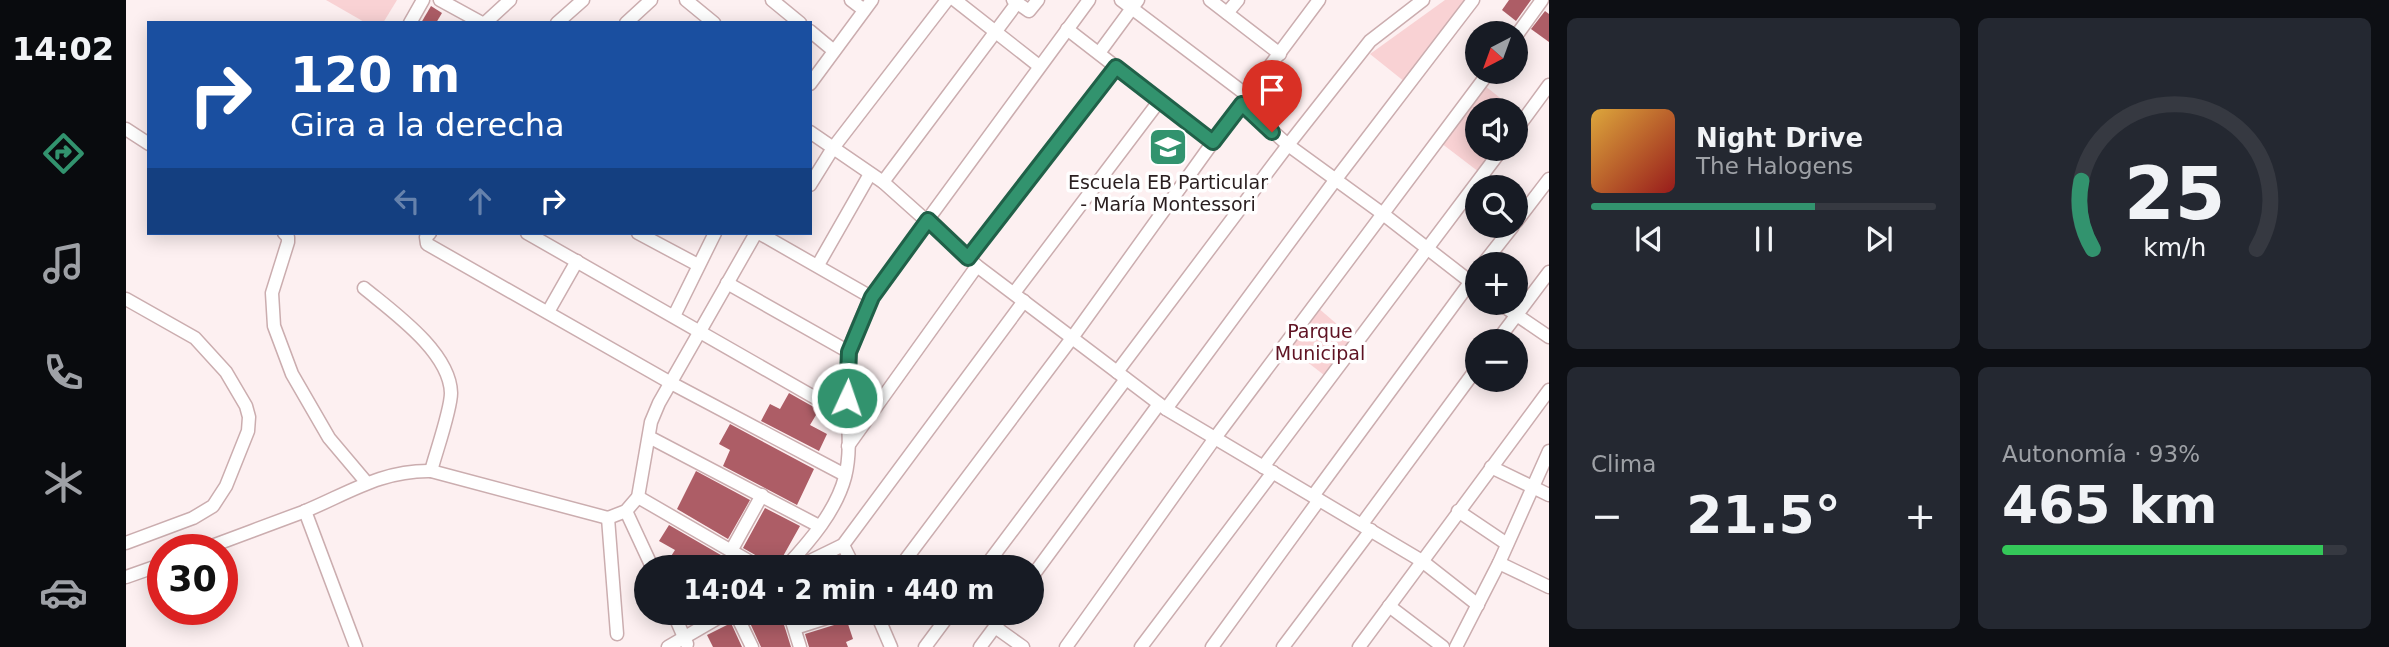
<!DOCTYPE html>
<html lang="es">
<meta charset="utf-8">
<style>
:root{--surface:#171b24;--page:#242831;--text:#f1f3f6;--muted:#9ea1a6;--line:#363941;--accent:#32936e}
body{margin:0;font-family:"DejaVu Sans",sans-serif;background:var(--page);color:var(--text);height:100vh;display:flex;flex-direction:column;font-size:26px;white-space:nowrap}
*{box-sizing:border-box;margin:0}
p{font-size:23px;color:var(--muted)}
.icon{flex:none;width:38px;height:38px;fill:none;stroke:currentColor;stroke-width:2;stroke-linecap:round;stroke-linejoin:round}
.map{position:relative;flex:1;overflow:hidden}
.drawer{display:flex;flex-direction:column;gap:18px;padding:18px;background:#0d0f14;width:840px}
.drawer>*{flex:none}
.banner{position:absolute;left:21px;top:21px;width:665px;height:214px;border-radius:0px;box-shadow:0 4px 18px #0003;background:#1a4fa0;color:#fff;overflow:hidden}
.needle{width:46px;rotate:221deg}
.tools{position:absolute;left:1339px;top:21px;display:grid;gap:14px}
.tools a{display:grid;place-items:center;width:63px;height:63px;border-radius:50%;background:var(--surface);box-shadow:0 4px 18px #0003;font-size:35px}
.speed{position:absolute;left:21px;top:534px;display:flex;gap:14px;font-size:35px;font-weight:700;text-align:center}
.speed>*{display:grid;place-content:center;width:91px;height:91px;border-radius:50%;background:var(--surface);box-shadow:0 4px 18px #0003;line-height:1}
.speed .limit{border:10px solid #d22;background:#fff;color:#111}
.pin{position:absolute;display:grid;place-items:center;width:60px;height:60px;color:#fff;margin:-72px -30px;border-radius:50% 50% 50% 0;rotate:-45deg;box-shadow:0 0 7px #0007}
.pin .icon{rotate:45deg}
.me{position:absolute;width:77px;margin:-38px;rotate:3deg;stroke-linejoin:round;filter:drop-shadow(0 0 5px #0008)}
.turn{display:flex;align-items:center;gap:24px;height:147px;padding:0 28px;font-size:32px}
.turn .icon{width:91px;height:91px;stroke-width:2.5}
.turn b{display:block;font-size:49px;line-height:60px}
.lanes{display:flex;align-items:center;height:66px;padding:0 28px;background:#0003;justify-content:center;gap:35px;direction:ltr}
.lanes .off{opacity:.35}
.big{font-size:52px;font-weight:800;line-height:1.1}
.drawer .tile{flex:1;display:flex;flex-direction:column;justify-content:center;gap:10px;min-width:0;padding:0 24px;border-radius:10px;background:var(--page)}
.drawer .dial{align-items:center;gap:0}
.dial svg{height:182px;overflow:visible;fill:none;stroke:var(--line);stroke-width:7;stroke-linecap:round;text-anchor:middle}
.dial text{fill:var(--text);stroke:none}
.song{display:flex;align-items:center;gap:21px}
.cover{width:84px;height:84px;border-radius:10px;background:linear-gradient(135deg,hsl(40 70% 55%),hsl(0 70% 35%))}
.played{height:7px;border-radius:4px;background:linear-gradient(90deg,var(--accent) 65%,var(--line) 65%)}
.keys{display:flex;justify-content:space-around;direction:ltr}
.heat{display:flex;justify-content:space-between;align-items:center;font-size:38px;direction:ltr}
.charge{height:10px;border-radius:5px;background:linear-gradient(90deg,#34c759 93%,var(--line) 0)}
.drawer .tiles{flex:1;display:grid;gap:18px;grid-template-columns:repeat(2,1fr)}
.trip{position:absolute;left:508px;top:555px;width:410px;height:70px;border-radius:35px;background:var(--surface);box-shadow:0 4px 18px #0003;font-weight:800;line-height:70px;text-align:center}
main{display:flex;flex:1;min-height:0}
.tabs{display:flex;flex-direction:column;width:126px;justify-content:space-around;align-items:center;background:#090b0e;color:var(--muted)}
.tabs .icon{width:49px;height:49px}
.tabs .active{color:var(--accent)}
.tabs b{font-size:32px;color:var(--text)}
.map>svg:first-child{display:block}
.green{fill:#f9d2d4}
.building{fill:#ad5d66}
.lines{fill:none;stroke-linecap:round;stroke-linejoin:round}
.minor-casing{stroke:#cbadaf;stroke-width:15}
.minor{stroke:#fff;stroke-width:12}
.route-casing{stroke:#206048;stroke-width:18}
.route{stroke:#32936e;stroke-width:12}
.labels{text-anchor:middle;stroke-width:7;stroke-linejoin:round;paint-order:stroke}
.poi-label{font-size:19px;fill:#291e1f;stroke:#fff}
.park-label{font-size:19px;fill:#5f1323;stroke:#fff}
</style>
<main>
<nav class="tabs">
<b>14:02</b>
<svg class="icon active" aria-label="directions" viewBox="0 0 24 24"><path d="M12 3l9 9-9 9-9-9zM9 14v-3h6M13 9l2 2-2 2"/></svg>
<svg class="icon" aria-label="music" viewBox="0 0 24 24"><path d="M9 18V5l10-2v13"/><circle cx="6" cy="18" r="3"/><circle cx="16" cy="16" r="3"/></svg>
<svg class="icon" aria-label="phone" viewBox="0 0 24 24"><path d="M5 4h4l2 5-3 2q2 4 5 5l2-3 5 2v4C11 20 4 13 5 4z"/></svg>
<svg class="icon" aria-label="climate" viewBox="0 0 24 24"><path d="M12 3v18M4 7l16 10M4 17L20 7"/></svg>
<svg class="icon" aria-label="car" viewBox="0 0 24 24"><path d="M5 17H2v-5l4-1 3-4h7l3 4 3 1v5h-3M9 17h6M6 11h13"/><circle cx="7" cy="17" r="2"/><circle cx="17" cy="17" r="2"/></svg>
</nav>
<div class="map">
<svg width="1423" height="647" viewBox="0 0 1423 647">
<rect width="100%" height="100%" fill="#fdf0f1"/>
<g class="green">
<polygon points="200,0 271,0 257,23 240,23"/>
<polygon points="1319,0 1341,0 1279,82 1244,54"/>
<polygon points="1358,85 1389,110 1351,110 1351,149 1370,149 1353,172 1315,143"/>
<polygon points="1191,307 1227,338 1198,375 1162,347"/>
</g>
<g class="building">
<polygon points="1383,0 1405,0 1390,21 1376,10"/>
<polygon points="305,6 316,13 310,23 295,23"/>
<polygon points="1419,11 1423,14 1423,42 1405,29"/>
<polygon points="663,393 693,410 684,425 701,434 693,451 635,421 644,404 654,409"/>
<polygon points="604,424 688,469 671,505 597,466 604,450 593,444"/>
<polygon points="570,471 624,500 602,539 551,509"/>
<polygon points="639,508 674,526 651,567 642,567 638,560 617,548"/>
<polygon points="543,525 600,558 616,567 538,567 549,550 533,541"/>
<polygon points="713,557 717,565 692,567"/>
<polygon points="619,612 654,612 665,647 635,647"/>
<polygon points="721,621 727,639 720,642 722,647 683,647 679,634"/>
<polygon points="605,623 616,647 587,647 581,635"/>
</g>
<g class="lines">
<g class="minor-casing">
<g id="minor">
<polyline points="314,0 356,23"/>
<polyline points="560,0 588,23"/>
<polyline points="646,0 674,23"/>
<polyline points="725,0 738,10"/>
<polyline points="829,0 913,66"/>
<polyline points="887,0 903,11 912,0"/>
<polyline points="995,0 1122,96"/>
<polyline points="1084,0 1154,54"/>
<polyline points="1101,13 1112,0"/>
<polyline points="284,23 297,0"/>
<polyline points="359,23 384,0"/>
<polyline points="431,23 457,0"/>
<polyline points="500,23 525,0"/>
<polyline points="941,29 1087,142"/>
<polyline points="684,31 708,51"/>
<polyline points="1390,36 1416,0"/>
<polyline points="973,53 1012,0"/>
<polyline points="684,84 746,0"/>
<polyline points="1116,104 1162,145 1257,214 1351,287"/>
<polyline points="0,129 23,144"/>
<polyline points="1390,130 1423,85"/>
<polyline points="684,132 757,182 851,266 1040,409 1296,561 1352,605"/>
<polyline points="757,182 891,3"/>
<polyline points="684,185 707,148 821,0"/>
<polyline points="1390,222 1423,179"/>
<polyline points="158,233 162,237 162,242 146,293 148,326 166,374 203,438 241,483"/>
<polyline points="304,233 300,237 301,244 545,383 719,475"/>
<polyline points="401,233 721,416"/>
<polyline points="512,233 572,265"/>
<polyline points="633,233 745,297"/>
<polyline points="842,258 990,67"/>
<polyline points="1357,264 1387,226"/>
<polyline points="692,265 744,174"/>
<polyline points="601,283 723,352"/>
<path d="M 238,288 C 267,312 324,352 325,393 C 325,410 310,452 305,471"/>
<polyline points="888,293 1034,100"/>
<polyline points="0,299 69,338 100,372 120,406 123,417 122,431 100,486 87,506 67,518 0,543"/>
<polyline points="1373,303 1423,337"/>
<polyline points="422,312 451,261"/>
<polyline points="548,316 589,233"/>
<polyline points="1371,341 1423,272"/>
<polyline points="991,372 1162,145 1244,41 1297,0"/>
<polyline points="1040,409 1210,179 1347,0"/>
<polyline points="523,437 693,526"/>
<polyline points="722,446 851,266"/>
<polyline points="1137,467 1376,149"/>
<polyline points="1365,467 1423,495"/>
<polyline points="1187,496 1351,273"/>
<polyline points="512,497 633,567"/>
<polyline points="179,511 230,647"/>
<polyline points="500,511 526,567"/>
<polyline points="1332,511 1381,544"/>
<polyline points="482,518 491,634"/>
<polyline points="1236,524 1351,368"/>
<polyline points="717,545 728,567"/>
<path d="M 75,550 C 109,537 143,525 177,512 C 221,494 255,470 305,471 L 482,518 L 500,511 L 512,497 L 525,422 L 533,403 L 630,233"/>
<polyline points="605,551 636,495"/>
<polyline points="1373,563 1423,587"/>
<path d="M 660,567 C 684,541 710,511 719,477 C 729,438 715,392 723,352 C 727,333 738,314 745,297 L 963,0"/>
<polyline points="672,567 717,545 898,301"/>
<polyline points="774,567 946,338 1087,142 1193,0"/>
<polyline points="859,567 1000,379"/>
<polyline points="0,577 37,564"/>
<polyline points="905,578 1033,404"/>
<polyline points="1263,606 1317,647"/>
<polyline points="547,612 561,644"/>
<polyline points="609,612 626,647"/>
<polyline points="663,612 674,647"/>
<polyline points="750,612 765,647"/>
<polyline points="869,627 897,647"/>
<polyline points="669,628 719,612"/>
<polyline points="542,647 602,612"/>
<polyline points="799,647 825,612"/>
<polyline points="854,647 880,612"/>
<polyline points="940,647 1089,438 1363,72"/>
<polyline points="1015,647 1147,472"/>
<polyline points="1086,647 1193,500"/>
<polyline points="1157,647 1245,530"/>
<polyline points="1233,647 1423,390"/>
<polyline points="1330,647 1373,563 1423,451"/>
</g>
</g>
<use href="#minor" class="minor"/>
</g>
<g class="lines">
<g class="route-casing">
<polyline id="route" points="721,398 723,352 746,297 802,220 842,258 990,67 1087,142 1116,104 1146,132"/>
</g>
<use href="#route" class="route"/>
</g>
<defs>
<g id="school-square" transform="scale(2.0125)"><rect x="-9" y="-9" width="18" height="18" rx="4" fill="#32936e" stroke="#fff"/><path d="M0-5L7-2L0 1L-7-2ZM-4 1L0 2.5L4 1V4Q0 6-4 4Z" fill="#fff"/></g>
</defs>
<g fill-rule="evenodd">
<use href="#school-square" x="1042" y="147"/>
</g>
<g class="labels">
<g class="poi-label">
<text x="1042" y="189">Escuela EB Particular<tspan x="1042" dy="22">- María Montessori</tspan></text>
</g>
<g class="park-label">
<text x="1194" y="338">Parque<tspan x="1194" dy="22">Municipal</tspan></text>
</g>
</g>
</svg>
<div class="tools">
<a><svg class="needle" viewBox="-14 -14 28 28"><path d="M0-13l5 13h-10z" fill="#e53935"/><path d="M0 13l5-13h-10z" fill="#9ea1a6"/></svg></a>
<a><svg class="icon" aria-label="sound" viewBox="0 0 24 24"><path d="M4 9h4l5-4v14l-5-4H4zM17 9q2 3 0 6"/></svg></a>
<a><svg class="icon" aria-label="search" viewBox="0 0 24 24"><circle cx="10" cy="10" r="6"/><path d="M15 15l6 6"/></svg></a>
<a>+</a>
<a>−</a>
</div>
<div class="speed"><div class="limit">30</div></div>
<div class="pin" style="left:1146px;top:132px;background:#d93025"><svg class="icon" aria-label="arrive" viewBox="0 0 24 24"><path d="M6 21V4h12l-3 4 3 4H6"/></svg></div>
<svg class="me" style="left:721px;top:398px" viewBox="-20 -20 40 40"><circle r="17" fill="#32936e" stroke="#fff" stroke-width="3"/><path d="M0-11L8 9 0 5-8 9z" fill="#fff"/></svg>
<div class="trip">14:04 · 2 min · 440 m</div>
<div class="banner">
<div class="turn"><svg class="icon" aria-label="right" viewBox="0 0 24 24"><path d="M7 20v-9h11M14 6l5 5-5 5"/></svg><div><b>120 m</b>Gira a la derecha</div></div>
<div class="lanes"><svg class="icon off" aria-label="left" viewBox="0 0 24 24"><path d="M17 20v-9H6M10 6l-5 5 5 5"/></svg><svg class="icon off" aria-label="ahead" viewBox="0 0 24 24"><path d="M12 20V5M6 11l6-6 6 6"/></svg><svg class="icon" aria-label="right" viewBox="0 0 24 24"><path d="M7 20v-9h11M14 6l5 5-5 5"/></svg></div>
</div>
</div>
<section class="drawer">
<div class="tiles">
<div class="tile">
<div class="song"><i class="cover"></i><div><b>Night Drive</b><p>The Halogens</p></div></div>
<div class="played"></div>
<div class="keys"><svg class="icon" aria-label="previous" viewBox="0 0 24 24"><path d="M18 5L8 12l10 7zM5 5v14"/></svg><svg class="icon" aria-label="pause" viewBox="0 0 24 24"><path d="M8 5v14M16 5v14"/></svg><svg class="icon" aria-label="next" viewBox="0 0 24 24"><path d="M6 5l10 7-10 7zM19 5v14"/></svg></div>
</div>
<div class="tile dial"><svg viewBox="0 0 100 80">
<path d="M14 69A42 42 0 1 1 86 69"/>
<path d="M14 69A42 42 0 0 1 9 39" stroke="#32936e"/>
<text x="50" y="56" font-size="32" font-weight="700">25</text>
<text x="50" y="72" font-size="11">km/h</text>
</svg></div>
<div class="tile"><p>Clima</p>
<div class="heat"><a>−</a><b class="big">21.5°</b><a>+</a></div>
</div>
<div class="tile"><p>Autonomía · 93%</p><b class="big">465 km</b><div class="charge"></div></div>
</div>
</section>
</main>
